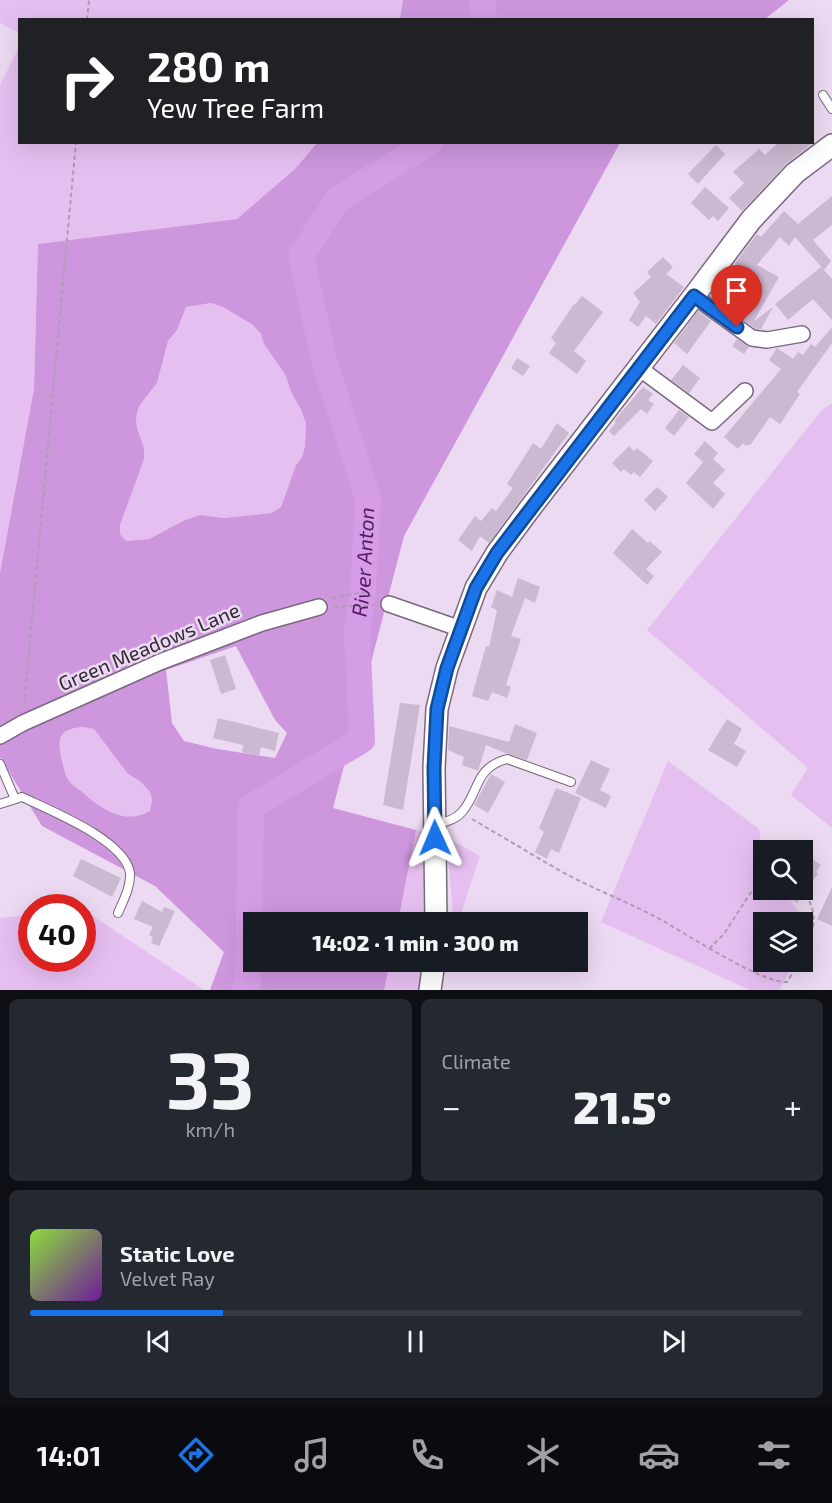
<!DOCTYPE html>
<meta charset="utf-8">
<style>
:root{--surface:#171b24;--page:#242831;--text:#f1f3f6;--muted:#9ea1a6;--line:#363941;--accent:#1a73e8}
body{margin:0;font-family:"Exo 2",sans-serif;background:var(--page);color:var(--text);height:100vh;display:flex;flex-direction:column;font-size:22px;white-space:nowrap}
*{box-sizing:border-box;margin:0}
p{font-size:20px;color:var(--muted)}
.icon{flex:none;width:33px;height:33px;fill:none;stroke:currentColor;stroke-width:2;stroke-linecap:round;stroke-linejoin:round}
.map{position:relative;height:990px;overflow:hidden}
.panel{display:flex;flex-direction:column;gap:9px;padding:9px;background:#0d0f14;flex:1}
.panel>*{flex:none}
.hud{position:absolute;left:18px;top:18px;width:796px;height:126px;border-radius:0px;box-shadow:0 6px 24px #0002;background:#202124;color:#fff;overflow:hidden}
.controls{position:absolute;left:753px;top:840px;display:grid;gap:12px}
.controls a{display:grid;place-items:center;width:60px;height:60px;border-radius:0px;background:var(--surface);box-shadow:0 6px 24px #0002;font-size:30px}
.speed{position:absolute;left:18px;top:894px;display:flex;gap:12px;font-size:30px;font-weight:700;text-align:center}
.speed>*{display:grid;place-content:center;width:78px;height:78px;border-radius:50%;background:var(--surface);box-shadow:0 6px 24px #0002;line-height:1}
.speed .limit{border:9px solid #d22;background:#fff;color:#111}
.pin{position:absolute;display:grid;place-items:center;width:51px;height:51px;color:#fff;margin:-62px -26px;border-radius:50% 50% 50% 0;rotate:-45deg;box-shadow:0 0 6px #0007}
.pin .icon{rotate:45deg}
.me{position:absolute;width:66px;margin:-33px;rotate:359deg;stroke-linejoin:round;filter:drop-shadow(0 0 4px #0008)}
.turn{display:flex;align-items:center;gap:21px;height:126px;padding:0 30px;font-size:27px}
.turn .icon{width:78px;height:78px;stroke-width:2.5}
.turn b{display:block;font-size:42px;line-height:51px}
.big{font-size:45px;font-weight:800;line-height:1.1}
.panel .tile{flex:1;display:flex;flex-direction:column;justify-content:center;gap:9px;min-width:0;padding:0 21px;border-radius:9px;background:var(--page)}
.panel .dial{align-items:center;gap:0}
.dial b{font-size:78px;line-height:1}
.song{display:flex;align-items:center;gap:18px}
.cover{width:72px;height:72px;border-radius:9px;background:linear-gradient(135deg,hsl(90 70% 55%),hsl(280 70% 35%))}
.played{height:6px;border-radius:3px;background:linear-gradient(90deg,var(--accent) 25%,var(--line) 25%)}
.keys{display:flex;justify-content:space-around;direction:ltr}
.heat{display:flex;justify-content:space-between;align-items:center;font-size:33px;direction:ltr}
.panel .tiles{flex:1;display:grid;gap:9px;grid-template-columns:1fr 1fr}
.tile:last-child{grid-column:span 2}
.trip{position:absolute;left:243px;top:912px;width:345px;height:60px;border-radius:0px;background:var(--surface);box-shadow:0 6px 24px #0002;font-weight:800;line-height:60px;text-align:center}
.tabs{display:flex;height:96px;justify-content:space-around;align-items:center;background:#090b0e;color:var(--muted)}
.tabs .icon{width:42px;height:42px}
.tabs .selected{color:var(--accent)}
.tabs b{font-size:27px;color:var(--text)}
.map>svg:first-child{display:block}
.green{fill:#e6bff1}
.forest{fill:#cd96dd;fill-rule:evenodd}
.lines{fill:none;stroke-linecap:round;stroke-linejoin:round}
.stream{stroke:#d59de5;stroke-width:4.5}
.river{stroke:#d59de5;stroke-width:26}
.building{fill:#cbb8d1}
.lane-casing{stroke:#7a687f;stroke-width:10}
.street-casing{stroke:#7a687f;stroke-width:18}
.secondary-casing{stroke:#7a687f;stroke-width:24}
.path{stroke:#ad9eb1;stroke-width:2;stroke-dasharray:4.5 3;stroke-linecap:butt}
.lane{stroke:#fff;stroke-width:8}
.street{stroke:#fff;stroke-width:15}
.secondary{stroke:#fff;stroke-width:21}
.route-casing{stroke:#114b97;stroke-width:15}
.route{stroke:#1a73e8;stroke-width:10}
.labels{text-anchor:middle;stroke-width:5;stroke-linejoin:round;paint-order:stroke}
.street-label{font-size:20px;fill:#312a33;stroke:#ecd9f2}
.water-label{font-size:21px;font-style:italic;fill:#59156a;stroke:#ecd9f2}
</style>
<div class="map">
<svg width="832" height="990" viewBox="0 0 832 990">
<rect width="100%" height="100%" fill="#ecd9f2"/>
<g class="green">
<polygon points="0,0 403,0 400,19 20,20 19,33 0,23"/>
<polygon points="19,47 20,142 317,143 295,169 237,219 38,244 34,389 0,573 0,85"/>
<polygon points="211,303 223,307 253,325 261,334 265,344 285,374 291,392 301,410 306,423 305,447 302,457 296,465 281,507 272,513 224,518 200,515 185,520 149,539 126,541 120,534 120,525 144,459 144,448 137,428 136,418 139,406 157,383 168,341 177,330 186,307"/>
<polygon points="832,403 832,828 791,795 808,768 647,630 821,411"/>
<path d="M 83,727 L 94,729 L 128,774 L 140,781 L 150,792 L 152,800 L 150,811 C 124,826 100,808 81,791 C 77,788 73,786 70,782 C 65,777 64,768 62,761 C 57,739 58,729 83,727 Z"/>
<polygon points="668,761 759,829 763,867 764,890 782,890 810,925 803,941 802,922 764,922 764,962 793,962 780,990 750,990 601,922"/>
<polygon points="416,830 426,832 429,922 398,922"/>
<polygon points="446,837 480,856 458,922 454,922"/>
<polygon points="83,910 84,910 204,990 0,990 0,918 31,915 32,958 82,958"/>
<polygon points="390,962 426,962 424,990 384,990"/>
</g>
<g class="forest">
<polygon points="403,0 789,0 765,19 400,19"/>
<path d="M 317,143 L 620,143 L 404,536 L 333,808 L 416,830 L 398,922 L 254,922 L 254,962 L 390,962 L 384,990 L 210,990 L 224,952 L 155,886 L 42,826 L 0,757 L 0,573 L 34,389 L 38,244 L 237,219 L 295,169 ZM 211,303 L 223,307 L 253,325 L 261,334 L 264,344 L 285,374 L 291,392 L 301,410 L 306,423 L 305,447 L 302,457 L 296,465 L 281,507 L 272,513 L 224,518 L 200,515 L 185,520 L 149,539 L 126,541 L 120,534 L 120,525 L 144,459 L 144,448 L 137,428 L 136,418 L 139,406 L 157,383 L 168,341 L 177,330 L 186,307 ZM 236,646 L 275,720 L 287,733 L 275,758 L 217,749 L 184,741 L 172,723 L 166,670 ZM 83,727 L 94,729 L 128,774 L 140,781 L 150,792 L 152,800 L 150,811 C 124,826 100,808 81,791 C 77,788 73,786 70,782 C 65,777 64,768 62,761 C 57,739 58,729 83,727 Z"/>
</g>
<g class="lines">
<polyline class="stream" points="245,990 248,984"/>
<g class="river">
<polyline points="482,0 484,20"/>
<path id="s1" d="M 245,990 L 248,984 L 251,807 L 362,740 L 357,632 L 363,592 L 368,498 L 325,364 L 301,256 L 338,199 L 430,142"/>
</g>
</g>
<g class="building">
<polygon points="779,142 814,142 786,164 742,211 729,198 744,183 733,172 759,149 765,155"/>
<polygon points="716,145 725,154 698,184 688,174"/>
<polygon points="705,187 729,208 718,221 713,216 709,220 691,203"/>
<polygon points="832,196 832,225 813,240 831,261 824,270 795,237 789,246 780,237 757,265 779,277 754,321 773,307 761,329 756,329 710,296 718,285 739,303 761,280 744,271 735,263 757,234 761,237 784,211 798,224"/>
<polygon points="663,257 673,267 666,274 684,287 656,324 646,316 638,327 629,320 640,302 633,293 651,277 647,272"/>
<polygon points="821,267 832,279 832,320 813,299 788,320 775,304"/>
<polygon points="582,296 603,312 574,351 586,361 577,374 549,353 556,343 551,338 574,304 575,305"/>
<polygon points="698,311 711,321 687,354 674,343"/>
<polygon points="832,327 832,343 797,392 800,394 780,424 770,417 751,444 746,446 743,443 738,449 724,437 781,369 769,360 777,348 793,359 798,352 803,355 811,344 815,347"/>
<polygon points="737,339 749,347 744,354 732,346"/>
<polygon points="517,358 530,366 523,376 511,368"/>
<polygon points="683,365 700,378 689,393 671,380"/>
<polygon points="643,387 653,394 648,400 654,404 647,414 641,409 614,436 609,431 616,422 614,421"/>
<polygon points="679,410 689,417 674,436 665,428"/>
<polygon points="557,423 569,433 489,543 480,536 472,551 458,540 475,516 481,521 492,508 496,511 513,488 507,484 533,443 541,449"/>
<polygon points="705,441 718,453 713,459 725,470 713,483 725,494 713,509 686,483 703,462 694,454"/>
<polygon points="629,446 634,451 637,448 653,461 640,477 634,472 631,475 624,469 621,472 612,463"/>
<polygon points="657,487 668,497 655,511 644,500"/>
<polygon points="632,529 648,543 650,541 662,552 646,569 654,576 647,585 613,553"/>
<polygon points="518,578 540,587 535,603 525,598 511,636 521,639 506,685 511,687 507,698 492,692 488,701 472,696 486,646 489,647 497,610 491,607 497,590 512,597"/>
<polygon points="225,655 236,689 221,694 210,660"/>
<polygon points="400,703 420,705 403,810 383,805"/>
<polygon points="218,718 279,733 275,751 261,747 259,756 242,752 243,745 213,738"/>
<polygon points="727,719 742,729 734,744 746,751 737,767 708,750"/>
<polygon points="515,724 537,733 527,760 505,753 486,745 478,771 462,765 464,757 448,750 449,726 509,742"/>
<polygon points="591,760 610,769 600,790 611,796 606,808 575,793"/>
<polygon points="491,774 505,782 488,813 474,805"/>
<polygon points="556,788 581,798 559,853 551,849 547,859 535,852 544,832 539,828"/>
<polygon points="802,852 821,865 816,872 818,874 797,903 780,890 802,890"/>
<polygon points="81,859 121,878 112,897 73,876"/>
<polygon points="832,887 832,926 817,919"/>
<polygon points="142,901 162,912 164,907 175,911 159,946 151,943 153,937 149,935 153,927 134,919"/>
</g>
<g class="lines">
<g class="lane-casing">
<g id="lane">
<polyline points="823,95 832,109"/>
<polyline points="0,764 15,799"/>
<path d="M 0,804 L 22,797 C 51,811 125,840 130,873 C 131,887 123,901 118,913"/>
<path d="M 436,824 C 445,822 455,820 462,812 C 480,791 474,768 507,759 L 571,782"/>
</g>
</g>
<g class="street-casing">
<g id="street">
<polyline points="694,296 752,338 767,340 802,334"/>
<polyline points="639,368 712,422 745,391"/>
<polyline points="389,604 461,629"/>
<polyline points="0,736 23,723 160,662 262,623 319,607"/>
</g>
</g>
<g class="secondary-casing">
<g id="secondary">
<polyline points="436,922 434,768 437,709 447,668 476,588 497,553 528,511 694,296 751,220 795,173 832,145"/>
<polyline points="430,990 434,962"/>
</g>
</g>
<g class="path">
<polyline points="87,20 89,0"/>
<polyline points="332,598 363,592 375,598"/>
<polyline points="334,607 374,605"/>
<polyline points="24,705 76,142"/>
<path d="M 472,819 C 503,837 534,856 566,874 C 598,891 633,904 665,922 C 688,935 763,984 787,982 L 799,962"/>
<polyline points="709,949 724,934 749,895 759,884 764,883"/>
<path d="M 802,955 C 813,936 819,916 807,897"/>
</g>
<use href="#lane" class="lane"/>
<use href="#street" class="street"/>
<use href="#secondary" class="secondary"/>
</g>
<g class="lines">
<g class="route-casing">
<polyline id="route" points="435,838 434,768 437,709 447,668 476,588 497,553 694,296 737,327"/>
</g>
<use href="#route" class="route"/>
</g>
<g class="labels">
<g class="street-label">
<text transform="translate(149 647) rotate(-23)" y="7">Green Meadows Lane</text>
</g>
<g class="water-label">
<text dy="7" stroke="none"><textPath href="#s1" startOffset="492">River Anton</textPath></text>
</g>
</g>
</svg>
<div class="controls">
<a><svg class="icon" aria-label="search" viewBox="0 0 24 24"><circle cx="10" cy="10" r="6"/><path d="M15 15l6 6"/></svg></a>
<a><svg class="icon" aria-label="layers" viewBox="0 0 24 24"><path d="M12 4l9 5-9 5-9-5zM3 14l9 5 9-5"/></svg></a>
</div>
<div class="speed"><div class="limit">40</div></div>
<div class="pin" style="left:737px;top:327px;background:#d93025"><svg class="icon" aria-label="arrive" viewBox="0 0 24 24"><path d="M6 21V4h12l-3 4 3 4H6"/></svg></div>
<svg class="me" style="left:435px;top:838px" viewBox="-20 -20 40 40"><path d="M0-17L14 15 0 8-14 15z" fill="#1a73e8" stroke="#fff" stroke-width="4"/></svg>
<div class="trip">14:02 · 1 min · 300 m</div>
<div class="hud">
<div class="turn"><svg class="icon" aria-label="right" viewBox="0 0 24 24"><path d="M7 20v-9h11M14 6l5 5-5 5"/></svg><div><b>280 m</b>Yew Tree Farm</div></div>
</div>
</div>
<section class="panel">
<div class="tiles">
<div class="tile dial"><b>33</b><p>km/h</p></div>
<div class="tile"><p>Climate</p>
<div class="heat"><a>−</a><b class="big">21.5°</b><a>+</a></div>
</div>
<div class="tile">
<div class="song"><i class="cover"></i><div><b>Static Love</b><p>Velvet Ray</p></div></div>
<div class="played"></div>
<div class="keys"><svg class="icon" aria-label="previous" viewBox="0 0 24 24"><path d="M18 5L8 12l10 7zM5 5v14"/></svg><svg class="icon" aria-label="pause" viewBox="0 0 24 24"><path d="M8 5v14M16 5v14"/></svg><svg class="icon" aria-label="next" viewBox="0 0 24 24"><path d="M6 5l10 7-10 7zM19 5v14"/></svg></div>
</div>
</div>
</section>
<nav class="tabs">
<b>14:01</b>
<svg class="icon selected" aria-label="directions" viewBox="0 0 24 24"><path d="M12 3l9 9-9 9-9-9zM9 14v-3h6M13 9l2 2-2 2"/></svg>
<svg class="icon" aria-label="music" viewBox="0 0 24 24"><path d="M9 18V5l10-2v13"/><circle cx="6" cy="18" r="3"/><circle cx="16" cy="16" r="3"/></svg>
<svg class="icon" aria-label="phone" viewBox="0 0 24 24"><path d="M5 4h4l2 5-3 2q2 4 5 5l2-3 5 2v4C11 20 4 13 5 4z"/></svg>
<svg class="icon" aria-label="climate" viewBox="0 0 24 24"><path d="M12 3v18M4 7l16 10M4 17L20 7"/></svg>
<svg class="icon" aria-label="car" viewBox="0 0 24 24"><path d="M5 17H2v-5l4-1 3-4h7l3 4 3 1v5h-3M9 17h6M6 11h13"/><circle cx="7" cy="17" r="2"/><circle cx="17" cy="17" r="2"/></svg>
<svg class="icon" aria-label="filters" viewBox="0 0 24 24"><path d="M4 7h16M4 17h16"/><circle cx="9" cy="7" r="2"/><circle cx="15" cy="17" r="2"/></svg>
</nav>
